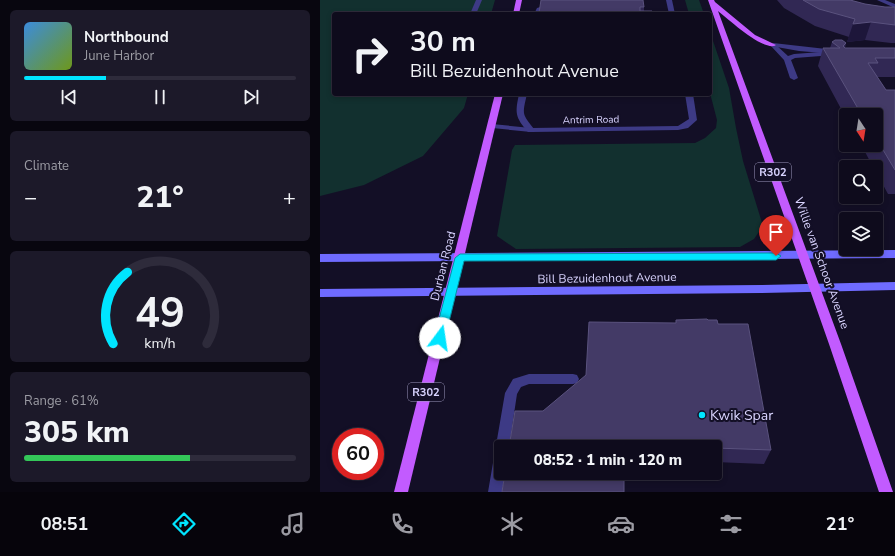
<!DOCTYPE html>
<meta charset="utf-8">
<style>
:root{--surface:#0e0b1c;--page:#1c1929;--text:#f1f3f6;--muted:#9b9ba3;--line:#2e2b3b;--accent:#00e5ff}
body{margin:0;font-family:"Nunito Sans",sans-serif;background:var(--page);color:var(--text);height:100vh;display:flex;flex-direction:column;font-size:15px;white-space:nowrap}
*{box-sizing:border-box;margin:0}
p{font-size:13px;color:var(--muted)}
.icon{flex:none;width:22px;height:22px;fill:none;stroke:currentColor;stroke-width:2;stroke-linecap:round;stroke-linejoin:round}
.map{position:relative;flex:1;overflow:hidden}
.details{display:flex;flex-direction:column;gap:10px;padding:10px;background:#08060f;width:320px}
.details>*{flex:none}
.hud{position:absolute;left:12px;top:12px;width:380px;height:84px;border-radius:4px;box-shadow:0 2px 6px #0003,0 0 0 1px var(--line);background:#0e0b1c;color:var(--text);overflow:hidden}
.needle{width:26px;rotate:168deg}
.buttons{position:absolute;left:519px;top:108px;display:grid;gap:8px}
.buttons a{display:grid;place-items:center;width:44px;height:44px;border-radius:4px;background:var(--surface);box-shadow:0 2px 6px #0003,0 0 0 1px var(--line);font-size:20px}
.speed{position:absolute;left:12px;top:428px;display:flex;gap:8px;font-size:20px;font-weight:700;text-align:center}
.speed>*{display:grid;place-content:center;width:52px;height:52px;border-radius:50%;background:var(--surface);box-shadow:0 2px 6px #0003,0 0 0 1px var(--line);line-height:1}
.speed .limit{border:6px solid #d22;background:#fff;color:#111}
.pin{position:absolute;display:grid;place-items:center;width:34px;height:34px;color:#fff;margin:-41px -17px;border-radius:50% 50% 50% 0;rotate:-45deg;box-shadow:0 0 4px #0007}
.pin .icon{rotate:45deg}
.me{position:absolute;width:44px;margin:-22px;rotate:14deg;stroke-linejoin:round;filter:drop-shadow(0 0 3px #0008)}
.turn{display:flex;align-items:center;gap:14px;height:84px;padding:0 12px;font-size:18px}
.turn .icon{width:52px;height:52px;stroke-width:2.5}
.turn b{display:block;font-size:28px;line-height:34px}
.big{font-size:30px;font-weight:800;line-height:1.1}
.details .tile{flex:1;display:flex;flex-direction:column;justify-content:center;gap:6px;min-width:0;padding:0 14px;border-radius:6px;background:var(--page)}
.details .dial{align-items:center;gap:0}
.dial svg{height:104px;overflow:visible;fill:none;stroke:var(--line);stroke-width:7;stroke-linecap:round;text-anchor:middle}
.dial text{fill:var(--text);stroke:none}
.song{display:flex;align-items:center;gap:12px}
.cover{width:48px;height:48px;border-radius:6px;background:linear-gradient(135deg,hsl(210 70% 55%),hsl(80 70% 35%))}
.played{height:4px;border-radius:2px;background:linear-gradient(90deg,var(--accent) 30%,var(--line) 30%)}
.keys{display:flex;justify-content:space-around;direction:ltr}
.heat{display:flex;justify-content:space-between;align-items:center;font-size:22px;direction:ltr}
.charge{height:6px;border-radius:3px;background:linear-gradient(90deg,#34c759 61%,var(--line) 0)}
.trip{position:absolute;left:174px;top:440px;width:228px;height:40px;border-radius:4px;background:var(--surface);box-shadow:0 2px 6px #0003,0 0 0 1px var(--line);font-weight:800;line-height:40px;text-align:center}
.tab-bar{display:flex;height:64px;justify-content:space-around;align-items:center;background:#06040b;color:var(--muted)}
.tab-bar .icon{width:28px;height:28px}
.tab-bar .active{color:var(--accent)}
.tab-bar b{font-size:18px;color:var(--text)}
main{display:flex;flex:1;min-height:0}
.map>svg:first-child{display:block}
.green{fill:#12302f}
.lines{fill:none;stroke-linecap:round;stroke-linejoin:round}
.service{fill:#3d3a85;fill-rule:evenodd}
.minor{fill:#3d3a85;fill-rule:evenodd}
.secondary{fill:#6f6bff;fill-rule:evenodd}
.primary{fill:#c25bff;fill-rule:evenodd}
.wall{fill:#312854}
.shaded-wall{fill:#1d163a}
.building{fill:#433a66;stroke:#5a527e}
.route{fill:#00e5ff;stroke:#0095a6}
.poi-dot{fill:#00e5ff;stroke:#130f26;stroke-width:1.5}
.labels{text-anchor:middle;stroke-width:4;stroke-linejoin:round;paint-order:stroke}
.far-street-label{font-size:10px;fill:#d9d4ff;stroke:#130f26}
.shield{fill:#130f26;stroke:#9e99be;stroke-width:1}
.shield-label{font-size:11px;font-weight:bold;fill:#d9d4ff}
.street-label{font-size:12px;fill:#d9d4ff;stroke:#130f26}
.near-poi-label{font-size:14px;fill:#d9d4ff;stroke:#130f26;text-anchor:start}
</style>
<main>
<section class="details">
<div class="tile">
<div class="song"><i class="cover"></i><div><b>Northbound</b><p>June Harbor</p></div></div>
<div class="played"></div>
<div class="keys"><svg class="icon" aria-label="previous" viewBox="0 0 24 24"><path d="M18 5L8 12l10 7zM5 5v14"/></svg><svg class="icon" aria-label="pause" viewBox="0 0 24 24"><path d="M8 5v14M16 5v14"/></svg><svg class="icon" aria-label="next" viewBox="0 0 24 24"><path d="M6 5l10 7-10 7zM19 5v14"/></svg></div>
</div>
<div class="tile"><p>Climate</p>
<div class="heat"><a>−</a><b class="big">21°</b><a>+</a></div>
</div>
<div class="tile dial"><svg viewBox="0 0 100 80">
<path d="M14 69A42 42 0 1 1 86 69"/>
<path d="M14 69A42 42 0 0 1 25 14" stroke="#00e5ff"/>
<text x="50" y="56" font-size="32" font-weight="700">49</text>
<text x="50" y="72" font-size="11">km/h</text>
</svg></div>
<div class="tile"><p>Range · 61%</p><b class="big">305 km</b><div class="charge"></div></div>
</section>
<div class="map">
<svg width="575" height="492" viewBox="0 0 575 492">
<rect width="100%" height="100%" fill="#130f26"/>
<g class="green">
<polygon points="0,0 175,0 171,14 14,14 14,94 148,94 144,108 103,156 44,185 0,196"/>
<polygon points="365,0 379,0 384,14 369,14"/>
<polygon points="390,32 409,88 416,128 423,161 443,226 434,239 420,247 196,249 177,236 192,150 195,145 375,143 385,138 396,128 397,120 390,93"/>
</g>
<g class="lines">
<g class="service">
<polygon points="156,0 162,0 156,14 150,14"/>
<polygon points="227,5 230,7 229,8 222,10 220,14 214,14 217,8"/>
<polygon points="451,44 455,44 468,56 474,54 514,51 517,53 514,55 475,58 471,60 478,78 474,80 470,78 464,60 451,46"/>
<path d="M 199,94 L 207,94 C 202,115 202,114 215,130 L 214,132 L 208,132 C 195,117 195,113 199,94 Z"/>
<polygon points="209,374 253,374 257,375 259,379 257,383 253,384 209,384 201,387 197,394 189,447 181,447 181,473 185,473 182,492 168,492 185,393 193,379"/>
</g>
<g class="minor">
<polygon points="346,0 352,0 355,14 349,14"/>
<polygon points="557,0 565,0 575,4 575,8"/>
<polygon points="453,43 515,50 518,52 515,54 479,51 451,46 450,45"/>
<polygon points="365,94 373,94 377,120 368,128 358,130 211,132 172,128 168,126 172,124 211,128 358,126 369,119"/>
</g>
<g class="secondary">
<polygon points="575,250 575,258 0,262 0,254"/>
<polygon points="575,282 575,290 441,293 0,297 0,289 441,285"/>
</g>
<g class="primary">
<polygon points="196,0 202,0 199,14 193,14"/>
<path d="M 388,0 L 394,0 L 395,2 L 435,35 L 456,45 C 445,53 407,18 398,11 L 521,344 L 573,492 L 559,492 L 509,344 Z"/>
<polygon points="175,94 183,94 88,492 74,492"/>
</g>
</g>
<g class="wall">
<polygon points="457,0 533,0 533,1 545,4 565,7 575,7 575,43 571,43 545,40 527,42 529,37 495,26 464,8"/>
<polygon points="324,7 324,11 332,14 219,14 219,13"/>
<polygon points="512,42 526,43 525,48 575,48 575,77 557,77 566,90 575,90 575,194 568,194 556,172 556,167 553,167 543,148 537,148 535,145 556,145 556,115 526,115 526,118 498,66 503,48 510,48"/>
<polygon points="356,320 388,320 398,324 451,450 444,464 395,462 395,447 223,411 356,323"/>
<polygon points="185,473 388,473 385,480 351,479 351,476"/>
</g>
<polygon class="shaded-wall" points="551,22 545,40 527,42 533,24"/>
<g class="building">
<polygon points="221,0 323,0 324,7 320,7 320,11 332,11 332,14 290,14 290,13 282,13 282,14 259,14 275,14 275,12 219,13"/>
<polygon points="483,0 530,0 545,4 565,7 575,7 575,25 551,22 533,24 535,19 499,9"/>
<polygon points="515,40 522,40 526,43 523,46 525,48 575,48 575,58 555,58 558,63 548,63 566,90 575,90 575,170 556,138 556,115 536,115 534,112 540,112 503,48 520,48 512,42"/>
<polygon points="387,319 388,320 397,320 398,324 428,324 451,450 395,448 395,447 189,447 195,411 223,411 266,375 269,322 356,323 356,320"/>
<polygon points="185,473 304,473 304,492 182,492"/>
</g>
<polygon class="route" points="456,253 461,256 456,260 144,261 125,338 123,342 120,343 116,342 114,338 135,258 140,254"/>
<circle class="poi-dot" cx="382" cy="415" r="4"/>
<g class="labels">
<g class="far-street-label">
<text transform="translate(271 119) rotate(-1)" y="4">Antrim Road</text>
</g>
<g class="shield">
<rect x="435" y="163" width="36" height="18" rx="3"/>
<rect x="88" y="383" width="36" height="18" rx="3"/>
</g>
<g class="shield-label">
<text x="453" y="176">R302</text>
<text x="106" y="396">R302</text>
</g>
<g class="street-label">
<text transform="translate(502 263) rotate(70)" y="4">Willie van Schoor Avenue</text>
<text transform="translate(123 266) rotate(-76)" y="4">Durban Road</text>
<text transform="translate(287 278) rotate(-1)" y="4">Bill Bezuidenhout Avenue</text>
</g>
<g class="near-poi-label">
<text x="390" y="420">Kwik Spar</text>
</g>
</g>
</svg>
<div class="buttons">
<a><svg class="needle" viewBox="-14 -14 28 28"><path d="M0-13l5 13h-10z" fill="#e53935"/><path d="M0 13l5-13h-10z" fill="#9b9ba3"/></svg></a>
<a><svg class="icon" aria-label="search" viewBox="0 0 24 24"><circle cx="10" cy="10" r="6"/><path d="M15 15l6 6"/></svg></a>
<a><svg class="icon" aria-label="layers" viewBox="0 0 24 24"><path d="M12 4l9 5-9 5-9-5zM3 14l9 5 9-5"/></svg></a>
</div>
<div class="speed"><div class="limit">60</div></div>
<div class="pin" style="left:456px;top:256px;background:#d93025"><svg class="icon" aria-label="arrive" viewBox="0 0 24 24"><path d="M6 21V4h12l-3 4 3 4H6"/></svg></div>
<svg class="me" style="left:120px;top:338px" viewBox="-20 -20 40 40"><circle r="19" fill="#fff"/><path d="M0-13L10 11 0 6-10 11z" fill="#00e5ff"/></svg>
<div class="trip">08:52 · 1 min · 120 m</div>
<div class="hud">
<div class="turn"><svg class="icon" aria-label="right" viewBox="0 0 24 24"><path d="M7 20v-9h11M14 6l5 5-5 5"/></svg><div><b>30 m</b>Bill Bezuidenhout Avenue</div></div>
</div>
</div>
</main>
<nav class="tab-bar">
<b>08:51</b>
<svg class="icon active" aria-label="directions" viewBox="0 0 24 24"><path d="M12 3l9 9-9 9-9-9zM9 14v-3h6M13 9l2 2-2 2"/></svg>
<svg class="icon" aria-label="music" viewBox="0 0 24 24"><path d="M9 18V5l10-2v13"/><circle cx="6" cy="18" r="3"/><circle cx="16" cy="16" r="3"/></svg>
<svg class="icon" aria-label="phone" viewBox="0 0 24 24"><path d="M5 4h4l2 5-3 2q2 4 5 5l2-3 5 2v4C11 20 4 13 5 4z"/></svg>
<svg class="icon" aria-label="climate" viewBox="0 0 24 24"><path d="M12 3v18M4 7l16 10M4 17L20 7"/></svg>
<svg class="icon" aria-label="car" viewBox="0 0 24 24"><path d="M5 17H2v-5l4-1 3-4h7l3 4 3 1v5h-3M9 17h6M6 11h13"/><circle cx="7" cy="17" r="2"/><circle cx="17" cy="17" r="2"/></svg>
<svg class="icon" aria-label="filters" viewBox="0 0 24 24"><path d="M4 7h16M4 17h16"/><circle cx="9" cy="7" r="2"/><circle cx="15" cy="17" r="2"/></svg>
<b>21°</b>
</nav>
